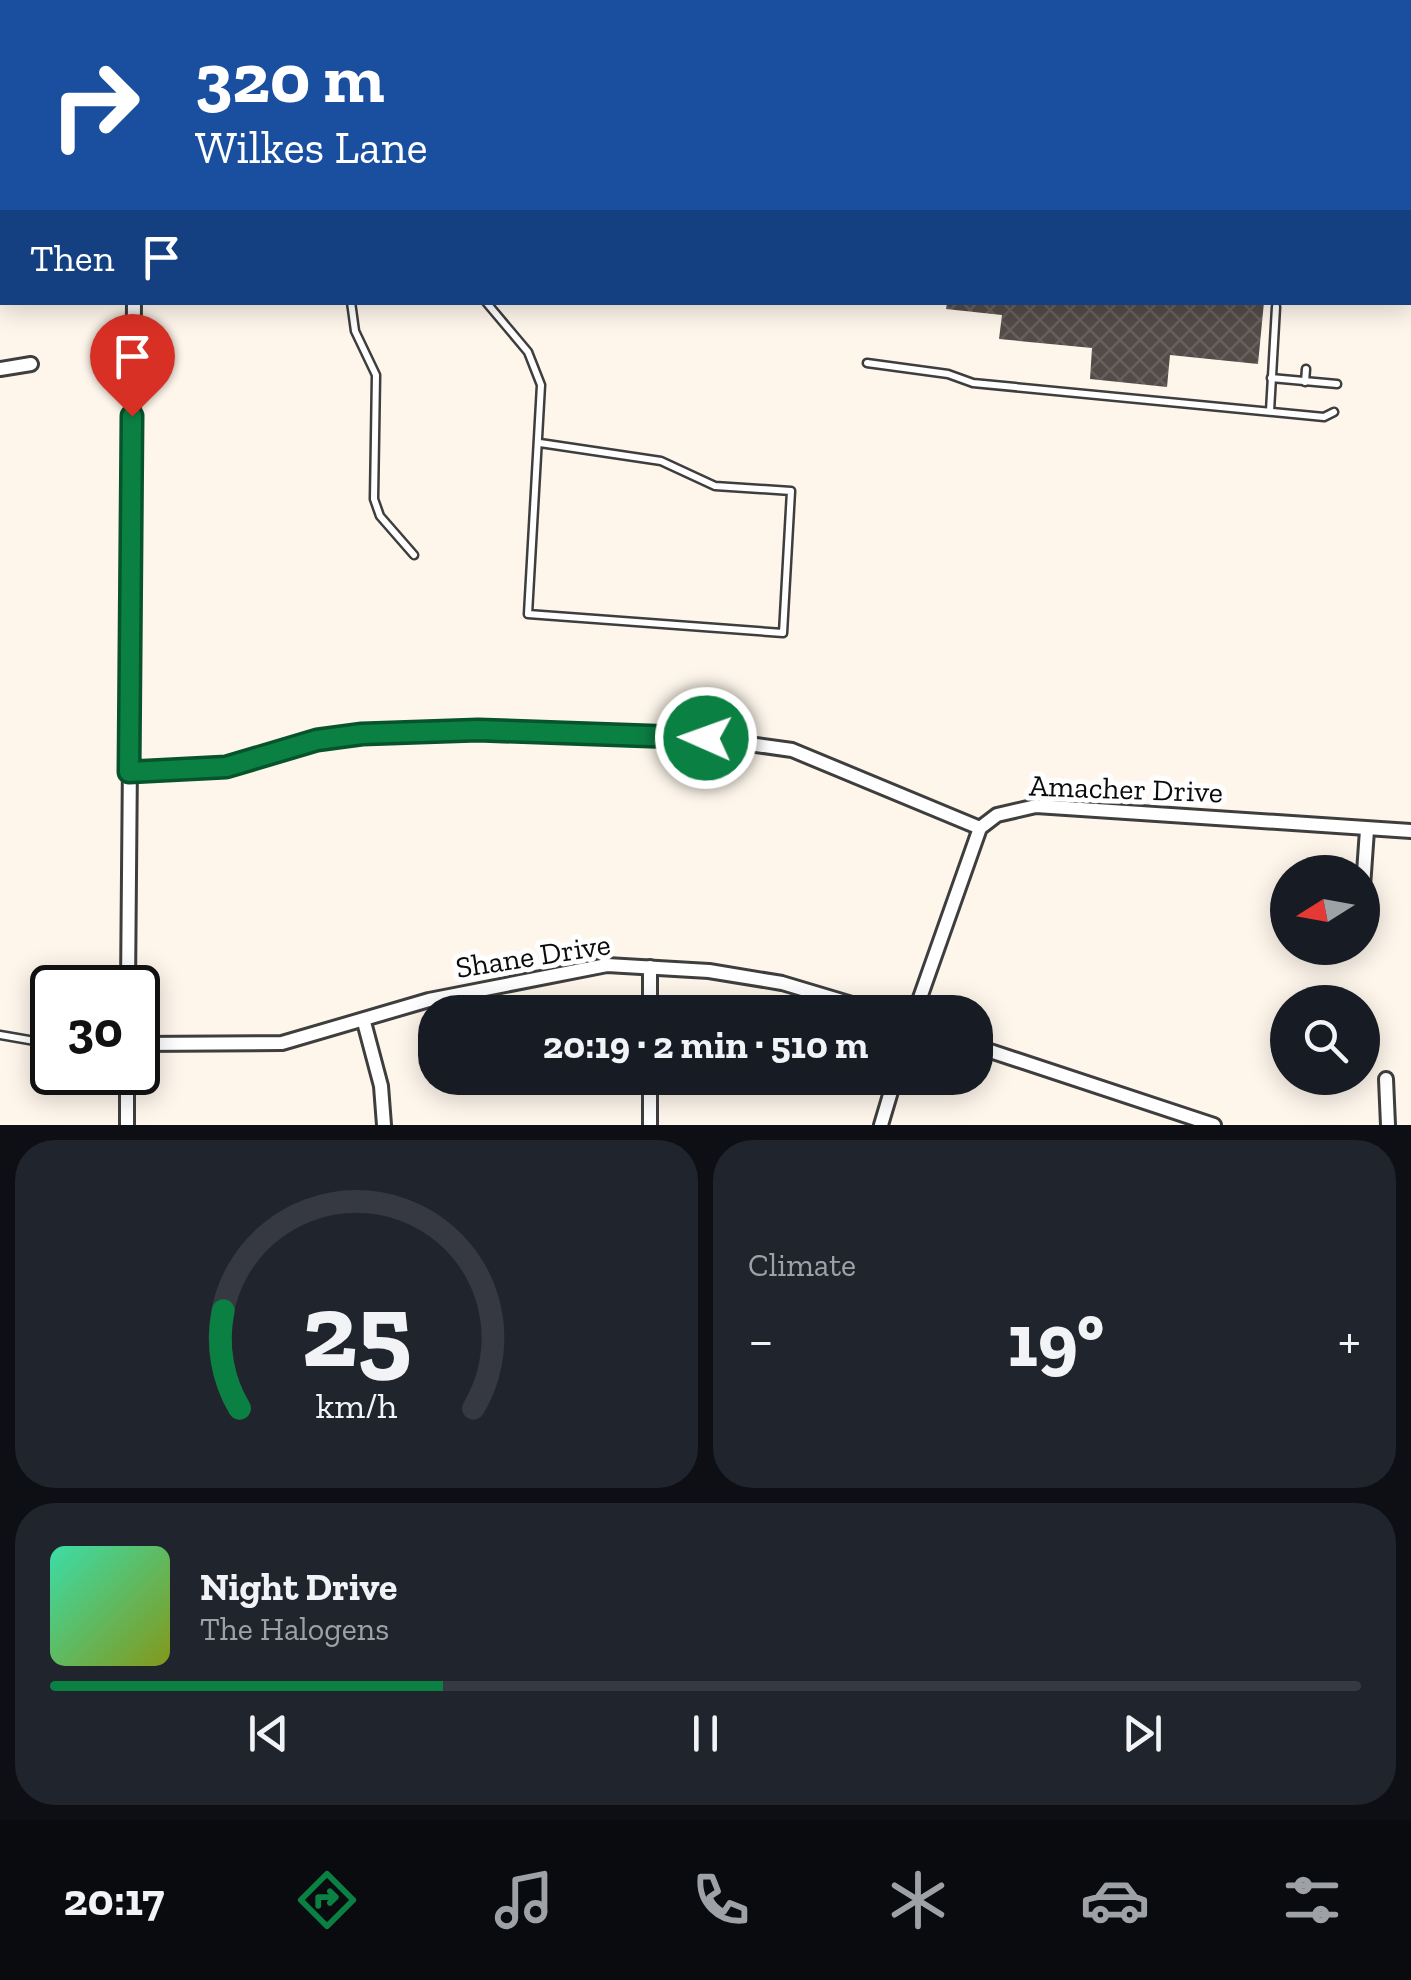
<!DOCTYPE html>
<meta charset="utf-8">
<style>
:root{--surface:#171b24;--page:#20242c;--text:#f1f3f6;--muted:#9ea1a6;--line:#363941;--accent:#0b8043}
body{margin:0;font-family:"Zilla Slab",serif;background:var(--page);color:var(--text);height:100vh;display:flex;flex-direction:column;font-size:38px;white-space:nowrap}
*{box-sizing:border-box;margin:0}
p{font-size:32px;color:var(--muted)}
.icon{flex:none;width:55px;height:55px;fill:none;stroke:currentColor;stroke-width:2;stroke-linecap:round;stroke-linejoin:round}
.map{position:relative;height:1125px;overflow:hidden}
.details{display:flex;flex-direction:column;gap:15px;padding:15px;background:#0d0f14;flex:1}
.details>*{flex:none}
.banner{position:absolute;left:0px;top:0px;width:1412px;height:305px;box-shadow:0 5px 25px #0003;background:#1a4fa0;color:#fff;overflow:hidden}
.needle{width:65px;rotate:259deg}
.fabs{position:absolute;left:1270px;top:855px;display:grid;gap:20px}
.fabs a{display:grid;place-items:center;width:110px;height:110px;border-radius:50%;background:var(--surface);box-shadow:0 5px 25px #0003;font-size:50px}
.speed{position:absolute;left:30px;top:965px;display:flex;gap:20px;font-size:50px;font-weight:700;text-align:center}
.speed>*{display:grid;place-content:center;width:130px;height:130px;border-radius:50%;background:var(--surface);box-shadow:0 5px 25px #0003;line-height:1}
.speed .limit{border:5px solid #111;border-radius:15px;background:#fff;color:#111}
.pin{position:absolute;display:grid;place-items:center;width:85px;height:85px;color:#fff;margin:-102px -42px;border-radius:50% 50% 50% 0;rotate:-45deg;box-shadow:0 0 10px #0007}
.pin .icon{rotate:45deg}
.me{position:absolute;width:110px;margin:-55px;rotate:272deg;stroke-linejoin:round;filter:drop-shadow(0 0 8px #0008)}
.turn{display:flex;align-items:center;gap:35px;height:210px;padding:0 30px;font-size:45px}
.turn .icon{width:130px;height:130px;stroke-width:2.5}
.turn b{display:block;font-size:70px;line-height:85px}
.then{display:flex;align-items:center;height:95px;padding:0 30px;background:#0003;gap:20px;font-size:38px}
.big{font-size:75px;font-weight:700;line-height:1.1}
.details .card{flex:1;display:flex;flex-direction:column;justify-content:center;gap:15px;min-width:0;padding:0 35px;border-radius:40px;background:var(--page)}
.details .dial{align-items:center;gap:0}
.dial svg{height:260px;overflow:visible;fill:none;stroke:var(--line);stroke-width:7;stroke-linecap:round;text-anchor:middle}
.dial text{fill:var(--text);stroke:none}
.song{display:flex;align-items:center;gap:30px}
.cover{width:120px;height:120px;border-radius:15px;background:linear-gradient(135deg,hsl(160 70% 55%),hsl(70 70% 35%))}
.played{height:10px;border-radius:5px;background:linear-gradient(90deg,var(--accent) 30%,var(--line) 30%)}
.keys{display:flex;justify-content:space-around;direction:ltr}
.heat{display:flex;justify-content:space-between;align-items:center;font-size:55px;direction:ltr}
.details .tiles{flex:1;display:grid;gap:15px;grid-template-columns:1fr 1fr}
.card:last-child{grid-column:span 2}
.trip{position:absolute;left:418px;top:995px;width:575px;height:100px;border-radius:40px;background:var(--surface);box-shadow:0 5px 25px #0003;font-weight:700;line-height:100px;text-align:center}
.tabs{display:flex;height:160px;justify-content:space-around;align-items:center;background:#090b0e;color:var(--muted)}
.tabs .icon{width:70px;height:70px}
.tabs .active{color:var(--accent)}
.tabs b{font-size:45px;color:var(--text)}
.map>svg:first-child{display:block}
.building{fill:url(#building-cross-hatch)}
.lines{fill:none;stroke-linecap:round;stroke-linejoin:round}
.service-casing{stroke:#3e3e3e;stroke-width:11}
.minor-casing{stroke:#3e3e3e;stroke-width:18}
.service{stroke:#fff;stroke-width:6}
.minor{stroke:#fff;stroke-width:12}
.route-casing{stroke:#07532c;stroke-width:25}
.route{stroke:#0b8043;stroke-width:18}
.labels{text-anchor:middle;stroke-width:10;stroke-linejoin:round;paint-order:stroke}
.street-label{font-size:30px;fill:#0b0b0b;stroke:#fff}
</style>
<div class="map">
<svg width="1411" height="1125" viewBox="0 0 1411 1125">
<defs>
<pattern id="building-cross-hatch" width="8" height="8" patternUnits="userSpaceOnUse" patternTransform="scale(2.5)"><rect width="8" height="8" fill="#534b48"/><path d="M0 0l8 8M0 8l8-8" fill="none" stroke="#67605e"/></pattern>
</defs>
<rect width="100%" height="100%" fill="#fef6eb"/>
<polygon class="building" points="947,302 1264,302 1258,364 1170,355 1167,387 1090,379 1092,348 999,339 1002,315 946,309"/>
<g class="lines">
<g class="service-casing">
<g id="service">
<polyline points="882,0 890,2"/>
<polyline points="1315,0 1316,2"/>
<polyline points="1358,0 1359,2"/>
<polyline points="827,2 827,0"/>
<polyline points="927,2 929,0"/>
<polyline points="1009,2 1010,0"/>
<polyline points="351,302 355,331 376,375 374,499 380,516 414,555"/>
<polyline points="486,302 528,352 541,385 528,614 783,633 791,491 715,486 661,461 540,443"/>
<polyline points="867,363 948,374 973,383 1324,417 1334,412"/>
<polyline points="1271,378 1337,384"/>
<polyline points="1305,382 1306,369"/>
<polyline points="1270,411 1276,307"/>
<polyline points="0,1035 52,1044"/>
</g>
</g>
<g class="minor-casing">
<g id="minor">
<polyline points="133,0 133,2"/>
<polyline points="520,2 521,0"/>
<polyline points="1410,124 1411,124"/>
<polyline points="0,202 2,202"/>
<polyline points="0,369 31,364"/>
<polyline points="129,773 226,767 317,739 361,734 478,730 706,738 792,750 980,828"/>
<polyline points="1362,901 1367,830"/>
<polyline points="650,967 650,1012"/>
<polyline points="128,988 134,302"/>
<polyline points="915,1012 980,828 997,815 1036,806 1411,831"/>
<polyline points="364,1022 381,1086 384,1125"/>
<polyline points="138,1044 282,1043 429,1000 607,965 709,971 782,983 879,1012"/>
<polyline points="975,1046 1214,1125"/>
<polyline points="650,1078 650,1125"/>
<polyline points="1386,1079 1388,1125"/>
<polyline points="127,1125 127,1072"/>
<polyline points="881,1125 895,1078"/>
</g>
</g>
<use href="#service" class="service"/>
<use href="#minor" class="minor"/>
</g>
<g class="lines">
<g class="route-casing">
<polyline id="route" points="132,416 129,772 226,767 317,740 362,734 478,730 706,738"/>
</g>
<use href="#route" class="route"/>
</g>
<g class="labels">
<g class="street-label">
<text transform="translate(1126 789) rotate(2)" y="10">Amacher Drive</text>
<text transform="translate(533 956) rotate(-9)" y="10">Shane Drive</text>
</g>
</g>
</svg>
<div class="fabs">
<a><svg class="needle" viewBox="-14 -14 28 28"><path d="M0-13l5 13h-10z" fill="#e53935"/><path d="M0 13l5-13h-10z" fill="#9ea1a6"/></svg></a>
<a><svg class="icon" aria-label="search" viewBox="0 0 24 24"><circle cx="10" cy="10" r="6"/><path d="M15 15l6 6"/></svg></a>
</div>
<div class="speed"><div class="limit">30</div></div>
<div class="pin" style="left:132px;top:416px;background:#d93025"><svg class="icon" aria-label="arrive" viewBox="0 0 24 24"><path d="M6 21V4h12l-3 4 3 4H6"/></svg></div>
<svg class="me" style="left:706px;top:738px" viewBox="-20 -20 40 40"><circle r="17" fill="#0b8043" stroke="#fff" stroke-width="3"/><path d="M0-11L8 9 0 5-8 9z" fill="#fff"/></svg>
<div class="trip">20:19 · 2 min · 510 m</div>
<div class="banner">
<div class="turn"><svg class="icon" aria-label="right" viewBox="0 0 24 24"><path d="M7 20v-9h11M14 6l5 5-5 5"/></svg><div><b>320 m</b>Wilkes Lane</div></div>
<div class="then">Then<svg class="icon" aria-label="arrive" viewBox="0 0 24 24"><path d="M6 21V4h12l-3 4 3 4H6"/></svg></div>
</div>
</div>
<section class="details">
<div class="tiles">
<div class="card dial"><svg viewBox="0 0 100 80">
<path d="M14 69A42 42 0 1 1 86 69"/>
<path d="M14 69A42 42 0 0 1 9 39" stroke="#0b8043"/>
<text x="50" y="56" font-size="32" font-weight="700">25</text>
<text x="50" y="72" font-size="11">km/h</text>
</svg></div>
<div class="card"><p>Climate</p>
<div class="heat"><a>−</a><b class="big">19°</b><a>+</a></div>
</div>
<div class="card">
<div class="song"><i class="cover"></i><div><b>Night Drive</b><p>The Halogens</p></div></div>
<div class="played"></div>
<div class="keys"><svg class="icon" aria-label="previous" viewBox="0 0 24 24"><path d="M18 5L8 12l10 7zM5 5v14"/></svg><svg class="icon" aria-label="pause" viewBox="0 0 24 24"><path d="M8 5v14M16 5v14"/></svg><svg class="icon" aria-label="next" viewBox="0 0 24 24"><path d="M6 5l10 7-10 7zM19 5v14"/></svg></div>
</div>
</div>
</section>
<nav class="tabs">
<b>20:17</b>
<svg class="icon active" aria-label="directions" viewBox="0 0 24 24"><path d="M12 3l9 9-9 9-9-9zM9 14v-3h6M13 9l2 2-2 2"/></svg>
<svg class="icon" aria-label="music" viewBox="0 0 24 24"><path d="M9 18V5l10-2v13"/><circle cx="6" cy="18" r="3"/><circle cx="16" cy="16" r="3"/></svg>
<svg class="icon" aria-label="phone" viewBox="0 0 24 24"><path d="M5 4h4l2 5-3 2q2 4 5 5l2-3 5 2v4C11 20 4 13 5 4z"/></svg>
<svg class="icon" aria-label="climate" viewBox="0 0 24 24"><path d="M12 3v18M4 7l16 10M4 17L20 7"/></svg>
<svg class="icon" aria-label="car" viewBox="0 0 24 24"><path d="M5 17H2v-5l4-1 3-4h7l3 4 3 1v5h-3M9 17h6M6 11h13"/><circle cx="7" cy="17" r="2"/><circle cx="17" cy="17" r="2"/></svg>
<svg class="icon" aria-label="filters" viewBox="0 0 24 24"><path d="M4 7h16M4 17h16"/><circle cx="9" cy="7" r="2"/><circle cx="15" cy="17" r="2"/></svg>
</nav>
